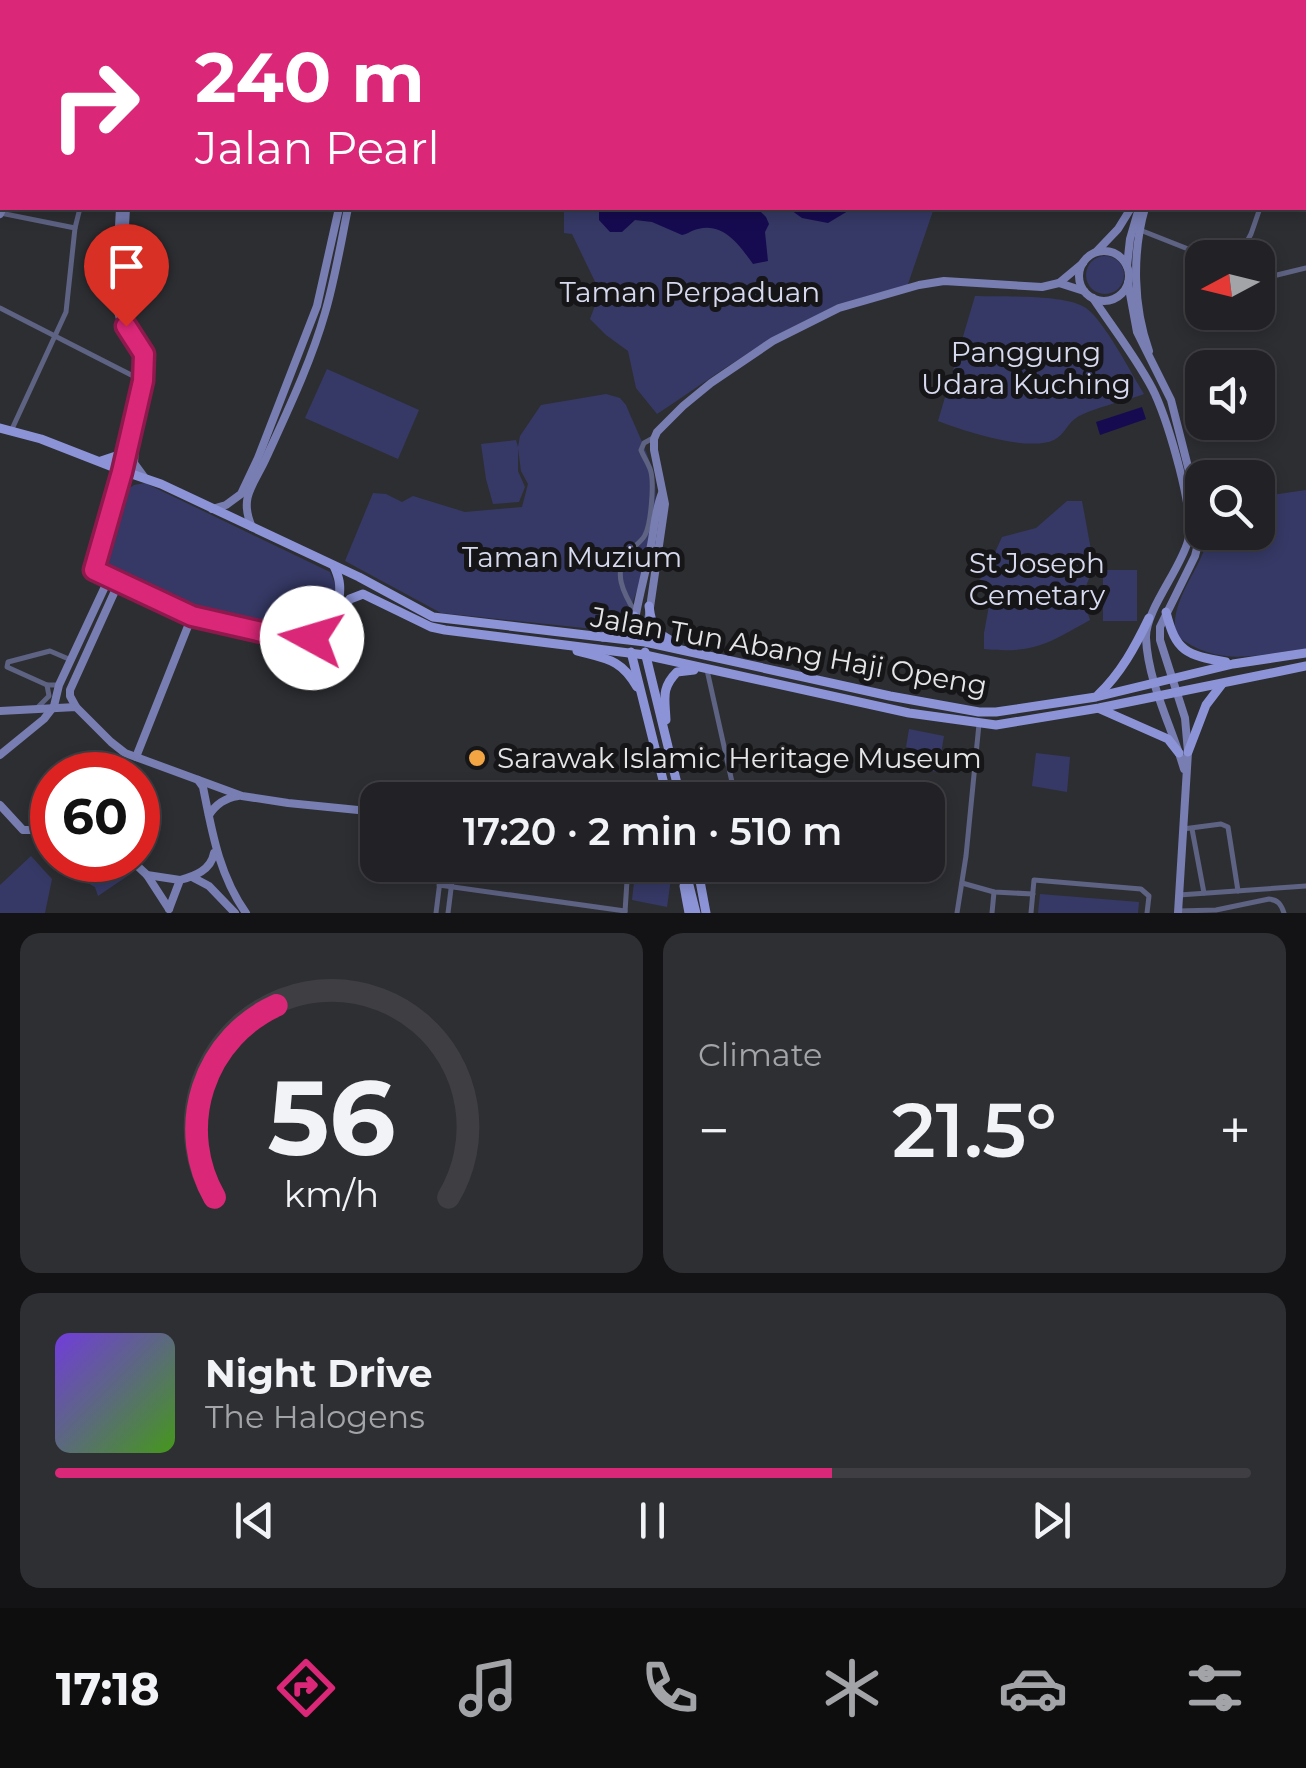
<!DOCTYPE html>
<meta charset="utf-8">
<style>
:root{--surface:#222226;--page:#2e2f32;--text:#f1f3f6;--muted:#a2a4a7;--line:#3f3f43;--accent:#db2777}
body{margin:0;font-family:Montserrat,sans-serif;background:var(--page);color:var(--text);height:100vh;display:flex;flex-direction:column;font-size:38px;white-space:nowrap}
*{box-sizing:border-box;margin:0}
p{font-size:32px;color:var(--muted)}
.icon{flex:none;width:55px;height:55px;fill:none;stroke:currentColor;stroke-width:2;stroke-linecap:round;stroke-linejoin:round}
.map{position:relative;height:913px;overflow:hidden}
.sheet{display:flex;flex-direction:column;gap:20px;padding:20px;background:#131315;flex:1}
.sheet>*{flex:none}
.guide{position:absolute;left:0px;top:0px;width:1308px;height:210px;box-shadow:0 5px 15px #0003,0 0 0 2px var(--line);background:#db2777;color:#fff;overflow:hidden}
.needle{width:65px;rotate:263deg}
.tools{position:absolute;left:1185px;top:240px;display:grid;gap:20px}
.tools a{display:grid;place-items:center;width:90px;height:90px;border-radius:20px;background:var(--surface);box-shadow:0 5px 15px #0003,0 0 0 2px var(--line);font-size:50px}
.speed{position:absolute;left:30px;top:752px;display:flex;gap:20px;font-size:50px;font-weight:700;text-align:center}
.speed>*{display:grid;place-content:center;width:130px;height:130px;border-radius:50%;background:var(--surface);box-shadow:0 5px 15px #0003,0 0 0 2px var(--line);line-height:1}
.speed .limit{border:15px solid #d22;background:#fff;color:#111}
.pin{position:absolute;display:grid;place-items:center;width:85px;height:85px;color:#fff;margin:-102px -42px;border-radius:50% 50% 50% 0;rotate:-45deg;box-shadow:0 0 10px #0007}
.pin .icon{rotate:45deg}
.me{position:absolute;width:110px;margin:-55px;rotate:276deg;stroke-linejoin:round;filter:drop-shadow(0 0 8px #0008)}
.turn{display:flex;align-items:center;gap:35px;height:210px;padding:0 30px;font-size:45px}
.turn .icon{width:130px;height:130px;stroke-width:2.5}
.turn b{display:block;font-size:70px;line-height:85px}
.big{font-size:75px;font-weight:600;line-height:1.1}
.sheet .tile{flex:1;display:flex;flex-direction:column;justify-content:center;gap:15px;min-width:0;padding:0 35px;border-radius:20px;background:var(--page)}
.sheet .dial{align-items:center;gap:0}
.dial svg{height:260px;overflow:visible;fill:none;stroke:var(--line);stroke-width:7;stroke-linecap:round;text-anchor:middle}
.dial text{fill:var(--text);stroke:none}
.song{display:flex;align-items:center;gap:30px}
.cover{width:120px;height:120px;border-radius:15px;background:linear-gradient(135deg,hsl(260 70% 55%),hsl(100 70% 35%))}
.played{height:10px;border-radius:5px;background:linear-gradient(90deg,var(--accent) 65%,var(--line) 65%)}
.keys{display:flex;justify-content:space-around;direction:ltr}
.heat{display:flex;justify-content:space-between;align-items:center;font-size:55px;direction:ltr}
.sheet .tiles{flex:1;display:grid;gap:20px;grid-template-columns:1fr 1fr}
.tile:last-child{grid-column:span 2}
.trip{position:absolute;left:360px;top:782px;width:585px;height:100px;border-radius:20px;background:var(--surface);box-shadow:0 5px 15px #0003,0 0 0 2px var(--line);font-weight:600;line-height:100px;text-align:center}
.menu{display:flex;height:160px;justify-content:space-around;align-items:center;background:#0e0e0f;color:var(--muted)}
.menu .icon{width:70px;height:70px}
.menu .on{color:var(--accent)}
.menu b{font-size:45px;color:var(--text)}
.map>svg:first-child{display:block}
.green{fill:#363965}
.water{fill:#160b51}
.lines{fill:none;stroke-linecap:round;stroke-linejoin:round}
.ferry{stroke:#d7daf0;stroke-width:2.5;stroke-dasharray:12 10;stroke-linecap:butt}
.street{stroke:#5e6283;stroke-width:5}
.secondary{stroke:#787eb2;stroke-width:8}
.primary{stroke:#8c94d7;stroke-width:9}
.route-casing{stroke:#8e194d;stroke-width:25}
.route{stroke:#db2777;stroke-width:18}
.poi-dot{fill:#f2a542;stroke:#161618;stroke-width:4}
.labels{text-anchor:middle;stroke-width:10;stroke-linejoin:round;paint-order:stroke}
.park-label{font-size:28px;fill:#d7daef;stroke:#161618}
.street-label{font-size:28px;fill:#e5e5e8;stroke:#161618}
.poi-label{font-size:28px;fill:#e5e5e8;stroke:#161618;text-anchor:start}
</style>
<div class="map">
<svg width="1306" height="913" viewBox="0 0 1306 913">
<rect width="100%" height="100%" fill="#2d2e32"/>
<g class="green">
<path d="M 564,208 L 934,208 L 907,287 C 812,302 735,362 657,414 L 636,388 L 628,351 L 606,335 L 590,319 L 600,292 L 572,234 L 564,233 Z"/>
<circle cx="1105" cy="275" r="19"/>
<path d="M 975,296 C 1001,297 1066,294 1086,308 C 1105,322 1131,373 1144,394 C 1128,400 1089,409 1076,418 C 1068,423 1064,435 1054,440 C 1027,452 964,431 938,421 Z"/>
<polygon points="327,369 419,410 398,459 305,418"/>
<path d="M 606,394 L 620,398 L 626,405 C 636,430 652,458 655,485 C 659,509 639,601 624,620 C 619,627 612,628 604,630 L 441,613 L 345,561 L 373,493 L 386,494 L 402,502 L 413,496 L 465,512 L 522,507 L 528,484 L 521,471 L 518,448 L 518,471 L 525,487 L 519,502 L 493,504 L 486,479 L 481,444 L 516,440 L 518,447 L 520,436 L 541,405 Z"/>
<path d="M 145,483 L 330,572 C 331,574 336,585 336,588 C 337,608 318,625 302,630 L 195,609 L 105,571 L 103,566 L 125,491 L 134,485 Z"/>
<path d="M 1306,490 L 1306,649 C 1257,654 1219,669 1176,635 C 1168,600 1204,567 1209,533 L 1258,532 L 1258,497 Z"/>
<path d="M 1067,501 L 1082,501 L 1094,566 L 1082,596 L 1090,620 C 1048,643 1035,654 984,649 L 984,633 L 991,595 L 977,583 L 987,570 L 1002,537 L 1036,528 Z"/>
<rect x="1103" y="570" width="34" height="51"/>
<polygon points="909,729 944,736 938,772 909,767 913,749 906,747"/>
<polygon points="1036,753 1070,757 1067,792 1032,786"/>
<polygon points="52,837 52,860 119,860 132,873 98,896 95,887 82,880 62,874 38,844 40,839"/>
<polygon points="31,856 52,879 45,913 0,913 0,885"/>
<polygon points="636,865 673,865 667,907 632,900"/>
<polygon points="1040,894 1139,902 1138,913 1038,913"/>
</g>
<g class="water">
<path d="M 599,208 L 689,208 L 699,212 L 757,208 L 766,217 L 769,224 L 765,232 L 768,261 L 753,264 C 740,246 724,222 698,229 C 692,230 688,234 682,235 L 652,222 L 635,220 L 622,232 L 610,232 L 599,220 Z"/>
<polygon points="788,208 853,208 828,223 802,218"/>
<polygon points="1142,407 1146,419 1100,435 1096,422"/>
</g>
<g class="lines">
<polyline class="ferry" points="0,44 2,42"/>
<g class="street">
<polyline points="238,0 243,2"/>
<polyline points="872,0 873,2"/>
<polyline points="1251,0 1253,2"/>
<polyline points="889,2 891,0"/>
<polyline points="1287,2 1288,0"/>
<polyline points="0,213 75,228"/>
<polyline points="1140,230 1211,258"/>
<polyline points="1238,258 1251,234 1260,208"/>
<polyline points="1258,273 1277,275 1306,268"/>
<polyline points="0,308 143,381"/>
<polyline points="12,429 66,312 75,228 80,208"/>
<path d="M 635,612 C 624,594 612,572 628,553 C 633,546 641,543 645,535 C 651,524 654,485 651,472 C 649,464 644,458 641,450 L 644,443 L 655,437"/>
<polyline points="707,670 736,800"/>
<polyline points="59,685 47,685 7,667 8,662 50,651 71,660"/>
<polyline points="38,707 49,696 47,685"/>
<polyline points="1183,829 1221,824 1228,827 1238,891"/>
<polyline points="1192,829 1204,893"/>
<polyline points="962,883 994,892 1033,894"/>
<polyline points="439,885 625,911"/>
<polyline points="1179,895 1306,886"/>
<path d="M 1178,911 L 1216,910 L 1269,899 C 1278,900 1281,904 1284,913"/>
<polyline points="625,912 628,865"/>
<polyline points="436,913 442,865"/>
<polyline points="448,913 454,865"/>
<polyline points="957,913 966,856 979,724"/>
<polyline points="992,913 994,892"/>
<polyline points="1031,913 1034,880 1141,889 1149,896 1147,913"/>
</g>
<g class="secondary">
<polyline points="106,0 106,2"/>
<polyline points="114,0 115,2"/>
<polyline points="455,0 456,2"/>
<polyline points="1112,0 1120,2"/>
<polyline points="1127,0 1127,2"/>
<polyline points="1141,0 1141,2"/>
<polyline points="1151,0 1154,2"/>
<polyline points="152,2 155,0"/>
<polyline points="498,2 505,0"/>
<polyline points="523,2 530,0"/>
<polyline points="1218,2 1220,0"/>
<polyline points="1305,74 1306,75"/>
<polyline points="0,193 2,188"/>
<polyline points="120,208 115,301 120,319 141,347 145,363 143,381 123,471"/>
<path d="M 126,208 L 121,298 C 125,325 147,336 150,365 L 135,446 L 134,463 L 145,478"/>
<path d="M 1145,208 C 1132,253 1133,306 1149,351"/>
<polyline points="0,214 3,208"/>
<circle cx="1104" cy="276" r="25"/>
<polyline points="1096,252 1118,229 1131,208"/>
<polyline points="1127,266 1130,239 1139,208"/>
<polyline points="1059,283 1084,291"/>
<polyline points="1128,283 1137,332 1171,400 1200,514 1199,540 1195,556 1160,627 1160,640 1185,718 1188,752 1178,913"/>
<path d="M 1093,298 C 1112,327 1141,364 1155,394 C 1168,423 1196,513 1188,541 C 1180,570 1145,611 1146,638 C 1148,683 1172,727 1184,769"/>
<polyline points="212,509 226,505 241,494 258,458 317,306 339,208"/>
<path d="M 252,527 C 238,496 255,484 267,456 C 288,410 311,362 325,313 C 335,279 341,242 348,208"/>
<path d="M 632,640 C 635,610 643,584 649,555 C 654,535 654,513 662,493"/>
<polyline points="645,642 665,504 654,450 654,439 657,432 683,406 711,383 773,341 839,308 919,285 944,281 1042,287 1059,283 1083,263"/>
<polyline points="76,707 70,696 70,690 119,582"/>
<polyline points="0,711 76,707 111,742 125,753 242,796 288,803 378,812"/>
<polyline points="0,755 44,719 54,706 59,685 109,578"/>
<polyline points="136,757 192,616"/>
<path d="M 198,780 L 203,787 C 212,832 219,875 246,913"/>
<polyline points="0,805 23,830 52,830"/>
<path d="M 209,815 C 216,804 225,798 238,796"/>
<polyline points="131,860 147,875 180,880"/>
<polyline points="147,875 169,909"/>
<polyline points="192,877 209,886 235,913"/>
<path d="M 169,909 L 180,880 C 195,876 211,870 214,853"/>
</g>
<g class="primary">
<polyline points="0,428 41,439 123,471 161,484 359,577 433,617 645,642 890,696 979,712 996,712 1096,697 1233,664 1306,653"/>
<polyline points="101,461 119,455 129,441"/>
<path d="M 123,471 L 94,570 L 192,616 L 297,640 C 327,636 334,627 339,598 C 341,585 339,577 334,566"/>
<path d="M 649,606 C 652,630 656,633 677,644"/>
<path d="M 1166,612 C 1176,652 1186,655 1226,662"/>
<polyline points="336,618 350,599 363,594 431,627 445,630 645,655 909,713 996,725 1099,708 1306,666"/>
<polyline points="603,637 620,630 634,616"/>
<path d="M 577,651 C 607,659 621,659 637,687"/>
<polyline points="631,652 668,800"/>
<polyline points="645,652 681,800"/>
<path d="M 1098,695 C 1121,673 1135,647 1149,618"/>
<polyline points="1100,709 1168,739 1179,753"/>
<path d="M 666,720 C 665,698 661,688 677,672 L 694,670"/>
<polyline points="1188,752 1206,705 1222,684"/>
<polyline points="684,865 696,913"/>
<polyline points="697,865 706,913"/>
<polyline points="684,886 689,913"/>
</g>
</g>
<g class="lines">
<g class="route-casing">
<polyline id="route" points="126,326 144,354 143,381 122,472 94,570 192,616 297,640 312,638"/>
</g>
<use href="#route" class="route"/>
</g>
<circle class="poi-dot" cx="477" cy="758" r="10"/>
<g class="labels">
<g class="park-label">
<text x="690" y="302">Taman Perpaduan</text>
<text x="1026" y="362">Panggung<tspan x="1026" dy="32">Udara Kuching</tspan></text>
<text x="572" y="567">Taman Muzium</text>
<text x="1037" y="573">St Joseph<tspan x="1037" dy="32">Cemetary</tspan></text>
</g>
<g class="street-label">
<text transform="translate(789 651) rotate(10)" y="10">Jalan Tun Abang Haji Openg</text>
</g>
<g class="poi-label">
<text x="497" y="768">Sarawak Islamic Heritage Museum</text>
</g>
</g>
</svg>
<div class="tools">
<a><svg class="needle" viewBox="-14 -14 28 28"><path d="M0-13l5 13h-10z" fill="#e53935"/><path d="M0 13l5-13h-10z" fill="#a2a4a7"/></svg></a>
<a><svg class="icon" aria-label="sound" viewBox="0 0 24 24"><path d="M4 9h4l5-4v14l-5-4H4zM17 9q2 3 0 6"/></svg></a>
<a><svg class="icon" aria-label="search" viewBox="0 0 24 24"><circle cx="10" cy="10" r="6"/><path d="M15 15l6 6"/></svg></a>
</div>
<div class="speed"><div class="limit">60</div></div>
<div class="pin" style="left:126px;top:326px;background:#d93025"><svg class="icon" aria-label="arrive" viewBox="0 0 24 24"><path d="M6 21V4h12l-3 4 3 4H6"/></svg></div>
<svg class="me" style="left:312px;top:638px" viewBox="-20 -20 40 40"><circle r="19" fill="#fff"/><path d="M0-13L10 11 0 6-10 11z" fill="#db2777"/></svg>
<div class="trip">17:20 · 2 min · 510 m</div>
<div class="guide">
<div class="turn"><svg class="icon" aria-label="right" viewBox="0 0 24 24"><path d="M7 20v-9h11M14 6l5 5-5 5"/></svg><div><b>240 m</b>Jalan Pearl</div></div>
</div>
</div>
<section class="sheet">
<div class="tiles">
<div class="tile dial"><svg viewBox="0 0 100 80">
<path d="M14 69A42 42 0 1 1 86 69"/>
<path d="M14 69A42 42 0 0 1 33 10" stroke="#db2777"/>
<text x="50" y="56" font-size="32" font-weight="700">56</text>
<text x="50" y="72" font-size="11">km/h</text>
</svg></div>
<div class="tile"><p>Climate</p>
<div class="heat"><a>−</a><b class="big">21.5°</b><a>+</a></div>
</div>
<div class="tile">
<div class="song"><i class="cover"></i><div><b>Night Drive</b><p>The Halogens</p></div></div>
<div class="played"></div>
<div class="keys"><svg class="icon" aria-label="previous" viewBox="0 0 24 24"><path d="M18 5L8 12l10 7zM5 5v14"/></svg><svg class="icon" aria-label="pause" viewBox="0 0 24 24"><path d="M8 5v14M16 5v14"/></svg><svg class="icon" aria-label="next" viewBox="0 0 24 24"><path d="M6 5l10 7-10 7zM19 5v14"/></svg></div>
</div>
</div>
</section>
<nav class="menu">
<b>17:18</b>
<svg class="icon on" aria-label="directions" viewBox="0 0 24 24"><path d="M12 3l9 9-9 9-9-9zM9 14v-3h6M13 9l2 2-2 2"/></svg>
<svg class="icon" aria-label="music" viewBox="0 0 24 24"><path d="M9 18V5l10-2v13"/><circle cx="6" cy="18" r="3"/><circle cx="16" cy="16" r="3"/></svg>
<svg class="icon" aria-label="phone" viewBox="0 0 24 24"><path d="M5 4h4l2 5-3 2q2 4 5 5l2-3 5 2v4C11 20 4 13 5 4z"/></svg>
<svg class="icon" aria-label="climate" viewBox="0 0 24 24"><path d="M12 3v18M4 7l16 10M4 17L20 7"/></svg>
<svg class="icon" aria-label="car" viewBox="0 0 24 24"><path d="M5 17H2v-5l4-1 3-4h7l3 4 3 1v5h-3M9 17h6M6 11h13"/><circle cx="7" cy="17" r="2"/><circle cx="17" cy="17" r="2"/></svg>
<svg class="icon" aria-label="filters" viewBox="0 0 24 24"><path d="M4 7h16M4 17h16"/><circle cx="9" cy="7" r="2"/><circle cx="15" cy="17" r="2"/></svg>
</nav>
